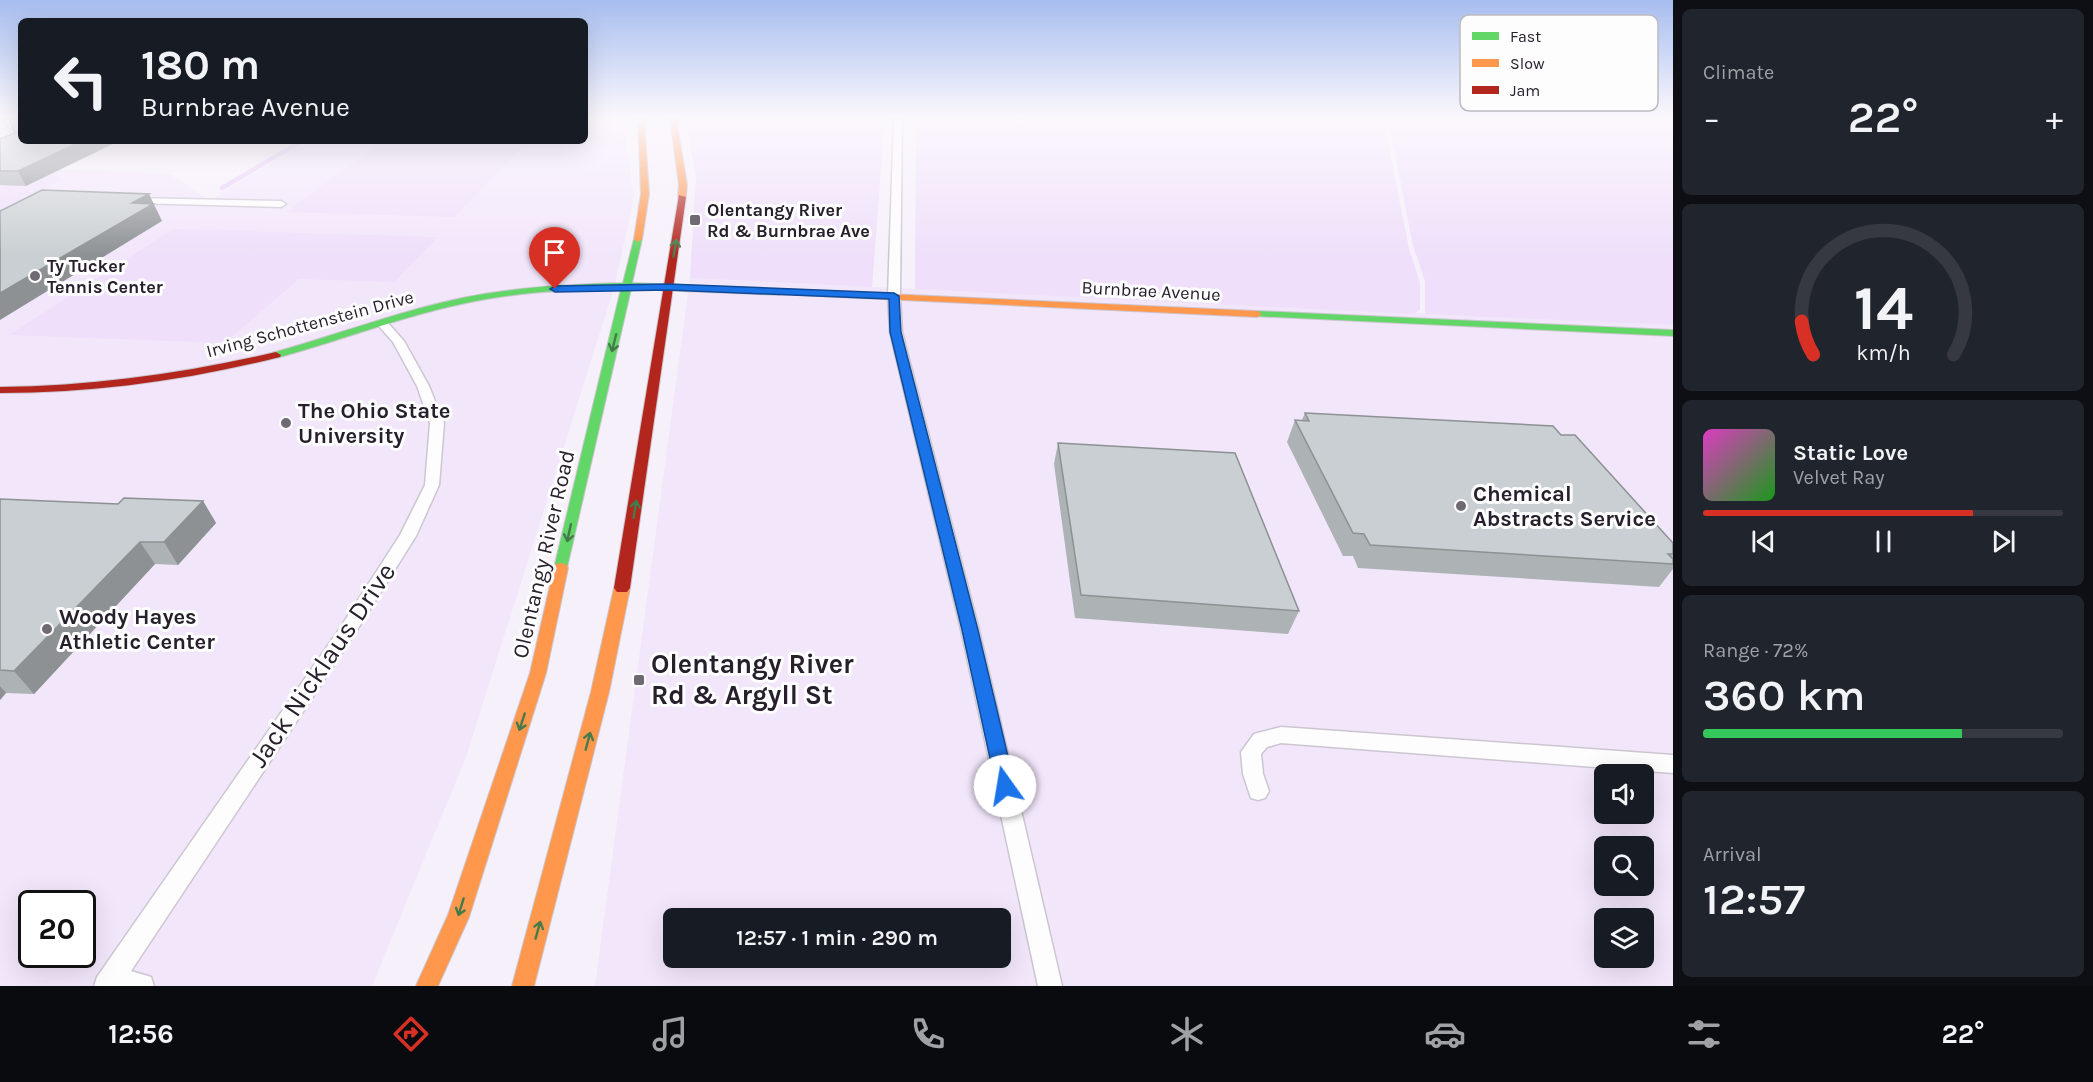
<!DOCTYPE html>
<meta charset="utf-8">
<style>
:root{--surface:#171b24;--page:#20242c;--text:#f1f3f6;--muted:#9ea1a6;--line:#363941;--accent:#d93025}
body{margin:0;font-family:Karla,sans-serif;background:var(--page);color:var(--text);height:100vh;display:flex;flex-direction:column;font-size:22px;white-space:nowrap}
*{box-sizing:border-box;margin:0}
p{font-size:20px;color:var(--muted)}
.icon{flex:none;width:33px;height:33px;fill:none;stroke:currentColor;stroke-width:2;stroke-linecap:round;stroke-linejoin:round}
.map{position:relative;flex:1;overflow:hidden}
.panel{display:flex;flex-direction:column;gap:9px;padding:9px;background:#0d0f14;width:420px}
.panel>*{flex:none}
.top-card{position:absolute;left:18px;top:18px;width:570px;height:126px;border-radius:9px;box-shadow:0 6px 24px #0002;background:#171b24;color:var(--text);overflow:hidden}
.tools{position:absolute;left:1594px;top:764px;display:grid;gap:12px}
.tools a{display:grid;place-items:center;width:60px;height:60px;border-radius:9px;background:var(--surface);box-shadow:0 6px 24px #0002;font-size:30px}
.speed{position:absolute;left:18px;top:890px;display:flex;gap:12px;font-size:30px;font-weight:700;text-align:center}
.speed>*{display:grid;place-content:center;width:78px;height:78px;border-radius:50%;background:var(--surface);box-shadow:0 6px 24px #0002;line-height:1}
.speed .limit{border:3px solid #111;border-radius:9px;background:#fff;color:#111}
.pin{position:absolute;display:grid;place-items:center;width:51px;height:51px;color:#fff;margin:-62px -26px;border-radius:50% 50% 50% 0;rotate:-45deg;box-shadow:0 0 6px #0007}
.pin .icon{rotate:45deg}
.me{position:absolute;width:66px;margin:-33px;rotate:347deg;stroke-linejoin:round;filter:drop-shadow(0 0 4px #0008)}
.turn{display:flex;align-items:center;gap:21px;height:126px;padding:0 24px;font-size:27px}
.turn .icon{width:78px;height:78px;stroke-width:2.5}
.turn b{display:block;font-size:42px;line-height:51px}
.big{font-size:45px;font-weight:600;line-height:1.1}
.panel .card{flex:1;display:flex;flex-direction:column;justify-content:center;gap:9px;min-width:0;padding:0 21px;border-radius:9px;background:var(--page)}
.panel .dial{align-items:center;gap:0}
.dial svg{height:156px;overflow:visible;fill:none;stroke:var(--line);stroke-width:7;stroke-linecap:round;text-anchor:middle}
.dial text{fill:var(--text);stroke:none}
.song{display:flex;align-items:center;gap:18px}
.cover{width:72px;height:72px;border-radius:9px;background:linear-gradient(135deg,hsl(310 70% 55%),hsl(120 70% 35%))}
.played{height:6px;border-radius:3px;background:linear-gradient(90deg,var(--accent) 75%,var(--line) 75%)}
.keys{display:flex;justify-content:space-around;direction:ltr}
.heat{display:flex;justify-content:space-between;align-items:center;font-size:33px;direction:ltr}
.charge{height:9px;border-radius:4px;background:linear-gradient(90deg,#34c759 72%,var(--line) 0)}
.trip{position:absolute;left:663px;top:908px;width:348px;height:60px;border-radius:9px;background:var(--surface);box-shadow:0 6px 24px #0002;font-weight:600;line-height:60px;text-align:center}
.tab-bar{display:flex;height:96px;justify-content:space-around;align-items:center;background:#090b0e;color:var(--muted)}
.tab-bar .icon{width:42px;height:42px}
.tab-bar .active{color:var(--accent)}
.tab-bar b{font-size:27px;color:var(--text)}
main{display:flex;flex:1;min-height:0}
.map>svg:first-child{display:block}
.built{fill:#f2e6fb;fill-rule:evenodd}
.green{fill:#efdffa}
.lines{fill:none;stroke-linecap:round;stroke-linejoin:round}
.stream{stroke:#e7cbf9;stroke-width:4.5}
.lane-casing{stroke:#ccc6d0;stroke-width:3}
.fast-casing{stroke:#ccc6d0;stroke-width:2}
.slow-casing{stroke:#ccc6d0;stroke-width:2}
.jam-casing{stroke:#ccc6d0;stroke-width:2}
.lane{fill:#fefdfe;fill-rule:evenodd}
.fast{fill:#63d668;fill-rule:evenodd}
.slow{fill:#ff974d;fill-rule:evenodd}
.jam{fill:#b3261e;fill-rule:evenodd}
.wall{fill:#adb2b5}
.shaded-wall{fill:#8d9193}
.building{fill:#c9cfd2;stroke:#8d9193;stroke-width:1.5}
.oneway{stroke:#457b4a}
.route{fill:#1a73e8;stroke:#114b97;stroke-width:1.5}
.poi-dot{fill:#6f6974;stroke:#fdfdfd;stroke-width:2}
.labels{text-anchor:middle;stroke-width:6;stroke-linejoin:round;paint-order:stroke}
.far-poi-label{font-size:18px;font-weight:bold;fill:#27202c;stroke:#fdfdfd;text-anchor:start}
.far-street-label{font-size:18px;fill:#27202c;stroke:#fdfdfd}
.poi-label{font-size:22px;font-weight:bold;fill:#27202c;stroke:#fdfdfd;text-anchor:start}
.street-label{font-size:22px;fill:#27202c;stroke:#fdfdfd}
.near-poi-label{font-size:27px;font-weight:bold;fill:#27202c;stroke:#fdfdfd;text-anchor:start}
.near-street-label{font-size:27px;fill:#27202c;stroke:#fdfdfd}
.key{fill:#fdfdfd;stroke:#bdbbbe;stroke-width:1.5}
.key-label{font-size:16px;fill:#27202c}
</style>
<main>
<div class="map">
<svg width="1673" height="986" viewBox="0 0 1673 986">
<rect width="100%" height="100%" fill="#f6f0fa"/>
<g class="built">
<path d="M 585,118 L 622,118 L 634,197 L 615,285 L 466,757 L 372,986 L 0,986 L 0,168 L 168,173 L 210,200 L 308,141 L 585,141 ZM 32,903 L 82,903 L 82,954 L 32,954 Z"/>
<path d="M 690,278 L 1673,325 L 1673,986 L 595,986 ZM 1605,774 L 1644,774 L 1644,813 L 1605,813 ZM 1605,846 L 1644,846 L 1644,885 L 1605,885 ZM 674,918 L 1000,918 L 1000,957 L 674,957 ZM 1605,918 L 1644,918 L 1644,957 L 1605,957 Z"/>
</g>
<g class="green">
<polygon points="685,118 885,118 872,287 690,278 696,177"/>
<polygon points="916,118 1383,118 1409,249 1420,283 1420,310 1414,314 915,289"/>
<polygon points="1388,118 1640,118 1673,121 1673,325 1425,314 1425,281 1413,246"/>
<polygon points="383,141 529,141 454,217 286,212"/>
<polygon points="0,168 20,174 57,175 61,180 0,211"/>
<polygon points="173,229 438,237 394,282 299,279 225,343 9,335"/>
</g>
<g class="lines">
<polyline class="stream" points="222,188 302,141"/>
<g class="lane-casing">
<g id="lane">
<polygon points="2,118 9,118 14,123 21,122 21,126 9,128"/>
<polygon points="894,118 902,118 900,296 902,332 979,630 1062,986 1038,986 961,630 890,332 888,296"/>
<polygon points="131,198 281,201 286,204 281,207 134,203 131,202"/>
<polygon points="383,321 387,322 404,341 429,386 444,423 439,485 416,536 352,638 131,971 151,977 154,986 94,986 97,977 340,628 400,535 425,485 430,423 417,386 393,342 377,324"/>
<polygon points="1281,727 1673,755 1673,773 1281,743 1267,747 1261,754 1263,774 1269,791 1265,798 1258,800 1251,798 1243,774 1241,752 1254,734"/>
</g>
</g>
<g class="fast-casing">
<g id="fast">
<path d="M 638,236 L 642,239 L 632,283 L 780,289 L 785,292 L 780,295 L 631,289 L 566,572 L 556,572 L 554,568 L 621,289 C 569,289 517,292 466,303 C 403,316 342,340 280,357 L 276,358 L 271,355 L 272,353 C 337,335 401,310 467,297 C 518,287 570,284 623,283 L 634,239 Z"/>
<polygon points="1257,311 1673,330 1673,336 1253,316 1253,312"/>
</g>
</g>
<g class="slow-casing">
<g id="slow">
<polygon points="638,118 644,118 649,194 642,239 638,242 634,239 641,194"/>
<polygon points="670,118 676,118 687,185 686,197 682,199 678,197 679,185"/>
<polygon points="780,289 1257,311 1262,314 1257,317 777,294 775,292"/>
<polygon points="561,563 566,564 568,568 546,673 469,917 438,986 416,986 448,915 530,673 554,568 556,564"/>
<polygon points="622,583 627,584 630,588 609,692 534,986 512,986 591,692 614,588 617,584"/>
</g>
</g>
<g class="jam-casing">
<g id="jam">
<polygon points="679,195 686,197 630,588 627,592 617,592 614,588"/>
<path d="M 276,352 L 281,355 L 280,357 C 188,380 95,393 0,393 L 0,387 C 94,386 185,373 276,352 Z"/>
</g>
</g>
<use href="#lane" class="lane"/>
<use href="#fast" class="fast"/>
<use href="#slow" class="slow"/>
<use href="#jam" class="jam"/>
</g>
<g class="wall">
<polygon points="21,118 26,186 0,185 0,139 15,133"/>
<polygon points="1305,413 1561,435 1673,543 1673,569 1659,587 1358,568 1353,556 1343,556 1287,442 1295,420 1302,420"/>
<polygon points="1058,443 1299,611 1288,634 1075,618 1054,464"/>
<polygon points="0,499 118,504 203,501 216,523 178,565 155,564 34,694 6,693 0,700"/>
</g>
<g class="shaded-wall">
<polygon points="82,141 119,141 26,186 18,171"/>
<polygon points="149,194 162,221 0,320 0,293 132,203"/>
<polygon points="203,501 216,523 178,565 164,542"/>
<polygon points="140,542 155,564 34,694 14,671"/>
<polygon points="0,686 6,693 0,700"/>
</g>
<g class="building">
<polygon points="9,118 21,118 21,141 82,141 18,171 0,171 0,139 15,133"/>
<polygon points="42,190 149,194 132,203 153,204 0,293 0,211"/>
<polygon points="1305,413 1553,426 1561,435 1575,435 1673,543 1673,554 1668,554 1673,559 1673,564 1370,545 1364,534 1353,533 1295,420 1309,421"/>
<polygon points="1058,443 1235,453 1299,611 1081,595"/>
<polygon points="124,498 203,501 164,542 140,542 14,671 0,670 0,499 118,504"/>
</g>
<defs><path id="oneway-shaft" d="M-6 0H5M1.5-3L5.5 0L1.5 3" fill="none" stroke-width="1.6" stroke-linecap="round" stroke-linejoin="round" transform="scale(1.5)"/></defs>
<g class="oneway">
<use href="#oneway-shaft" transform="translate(675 248) rotate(-80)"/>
<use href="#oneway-shaft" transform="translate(614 343) rotate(104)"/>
<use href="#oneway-shaft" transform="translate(635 509) rotate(-81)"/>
<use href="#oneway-shaft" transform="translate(569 533) rotate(102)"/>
<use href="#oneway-shaft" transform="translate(522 722) rotate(108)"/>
<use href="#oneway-shaft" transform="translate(588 741) rotate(-75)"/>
<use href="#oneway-shaft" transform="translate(461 907) rotate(107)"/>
<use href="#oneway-shaft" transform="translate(538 930) rotate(-74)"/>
</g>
<linearGradient id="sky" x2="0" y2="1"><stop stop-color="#a7bdef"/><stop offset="0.46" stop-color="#fbf8fd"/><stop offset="1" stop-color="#fbf8fd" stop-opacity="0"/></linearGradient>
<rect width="1673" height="256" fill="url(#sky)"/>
<polygon class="route" points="668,284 894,293 899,296 901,332 978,630 1015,786 1012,792 1005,794 999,792 996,786 962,630 890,332 889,299 668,290 555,292 550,289 555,286"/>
<g class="poi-dot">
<rect x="689" y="214" width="12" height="12" rx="3"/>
<circle cx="35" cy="276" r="6"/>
<circle cx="286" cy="423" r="6"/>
<circle cx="1461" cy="506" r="6"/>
<circle cx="47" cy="629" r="6"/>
<rect x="633" y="674" width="12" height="12" rx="3"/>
</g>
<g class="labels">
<g class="far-poi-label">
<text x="707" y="216">Olentangy River<tspan x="707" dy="21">Rd &amp; Burnbrae Ave</tspan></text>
<text x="47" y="272">Ty Tucker<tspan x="47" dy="21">Tennis Center</tspan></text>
</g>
<g class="far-street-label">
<text transform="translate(1151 291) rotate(3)" y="6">Burnbrae Avenue</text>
<text transform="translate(310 324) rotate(-15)" y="6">Irving Schottenstein Drive</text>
</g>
<g class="poi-label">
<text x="298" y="418">The Ohio State<tspan x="298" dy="25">University</tspan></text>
<text x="1473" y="501">Chemical<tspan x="1473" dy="25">Abstracts Service</tspan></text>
<text x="59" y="624">Woody Hayes<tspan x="59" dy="25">Athletic Center</tspan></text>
</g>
<g class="street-label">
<text transform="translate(543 554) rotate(-77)" y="8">Olentangy River Road</text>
</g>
<g class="near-poi-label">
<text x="651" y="673">Olentangy River<tspan x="651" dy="31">Rd &amp; Argyll St</tspan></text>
</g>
<g class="near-street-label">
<text transform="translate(322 665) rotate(-56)" y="9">Jack Nicklaus Drive</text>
</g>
</g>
<rect x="1460" y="15" width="198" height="96" rx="9" class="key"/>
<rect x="1472" y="32" width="27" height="8" fill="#63d668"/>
<rect x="1472" y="59" width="27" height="8" fill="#ff974d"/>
<rect x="1472" y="86" width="27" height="8" fill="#b3261e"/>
<g class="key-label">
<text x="1510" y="42">Fast</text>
<text x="1510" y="69">Slow</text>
<text x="1510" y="96">Jam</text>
</g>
</svg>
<div class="tools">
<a><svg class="icon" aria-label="sound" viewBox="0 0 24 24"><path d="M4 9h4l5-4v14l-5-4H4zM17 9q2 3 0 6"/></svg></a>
<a><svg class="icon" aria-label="search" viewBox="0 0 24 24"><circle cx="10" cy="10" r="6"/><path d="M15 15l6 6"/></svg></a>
<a><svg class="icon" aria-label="layers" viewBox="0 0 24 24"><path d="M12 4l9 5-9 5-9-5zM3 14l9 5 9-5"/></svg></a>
</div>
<div class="speed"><div class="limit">20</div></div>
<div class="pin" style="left:555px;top:289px;background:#d93025"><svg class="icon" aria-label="arrive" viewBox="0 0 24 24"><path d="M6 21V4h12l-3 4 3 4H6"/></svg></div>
<svg class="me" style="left:1005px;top:786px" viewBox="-20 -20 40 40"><circle r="19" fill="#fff"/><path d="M0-13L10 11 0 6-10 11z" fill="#1a73e8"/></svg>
<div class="trip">12:57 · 1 min · 290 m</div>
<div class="top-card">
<div class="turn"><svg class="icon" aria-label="left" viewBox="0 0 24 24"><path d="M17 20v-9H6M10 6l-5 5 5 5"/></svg><div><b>180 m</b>Burnbrae Avenue</div></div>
</div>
</div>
<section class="panel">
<div class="card"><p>Climate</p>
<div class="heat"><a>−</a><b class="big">22°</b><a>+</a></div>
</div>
<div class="card dial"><svg viewBox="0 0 100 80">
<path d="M14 69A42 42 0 1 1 86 69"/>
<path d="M14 69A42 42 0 0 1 8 52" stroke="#d93025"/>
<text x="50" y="56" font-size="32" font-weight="700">14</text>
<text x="50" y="72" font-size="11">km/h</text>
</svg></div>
<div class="card">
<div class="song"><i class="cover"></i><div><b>Static Love</b><p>Velvet Ray</p></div></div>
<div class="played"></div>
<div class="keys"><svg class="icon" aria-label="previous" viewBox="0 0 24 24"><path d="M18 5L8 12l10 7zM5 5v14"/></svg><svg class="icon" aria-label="pause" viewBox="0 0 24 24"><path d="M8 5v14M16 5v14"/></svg><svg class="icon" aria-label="next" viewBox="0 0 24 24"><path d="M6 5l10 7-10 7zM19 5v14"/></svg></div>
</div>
<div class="card"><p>Range · 72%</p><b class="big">360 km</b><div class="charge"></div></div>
<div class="card"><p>Arrival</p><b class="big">12:57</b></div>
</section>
</main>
<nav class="tab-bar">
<b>12:56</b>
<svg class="icon active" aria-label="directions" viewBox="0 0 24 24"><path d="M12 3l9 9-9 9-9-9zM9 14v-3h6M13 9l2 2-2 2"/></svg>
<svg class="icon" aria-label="music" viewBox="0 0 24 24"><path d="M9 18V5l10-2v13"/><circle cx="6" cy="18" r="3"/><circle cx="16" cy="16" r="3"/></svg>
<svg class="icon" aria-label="phone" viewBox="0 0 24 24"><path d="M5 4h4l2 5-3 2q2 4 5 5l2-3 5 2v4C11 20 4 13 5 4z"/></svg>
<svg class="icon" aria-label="climate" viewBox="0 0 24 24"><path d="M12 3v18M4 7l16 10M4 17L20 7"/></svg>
<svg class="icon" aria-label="car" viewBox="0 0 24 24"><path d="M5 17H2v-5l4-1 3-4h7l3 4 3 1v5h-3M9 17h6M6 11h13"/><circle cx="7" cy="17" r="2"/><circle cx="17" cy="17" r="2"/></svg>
<svg class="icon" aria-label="filters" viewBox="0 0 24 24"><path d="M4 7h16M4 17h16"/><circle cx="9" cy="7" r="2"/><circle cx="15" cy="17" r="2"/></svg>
<b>22°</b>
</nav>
